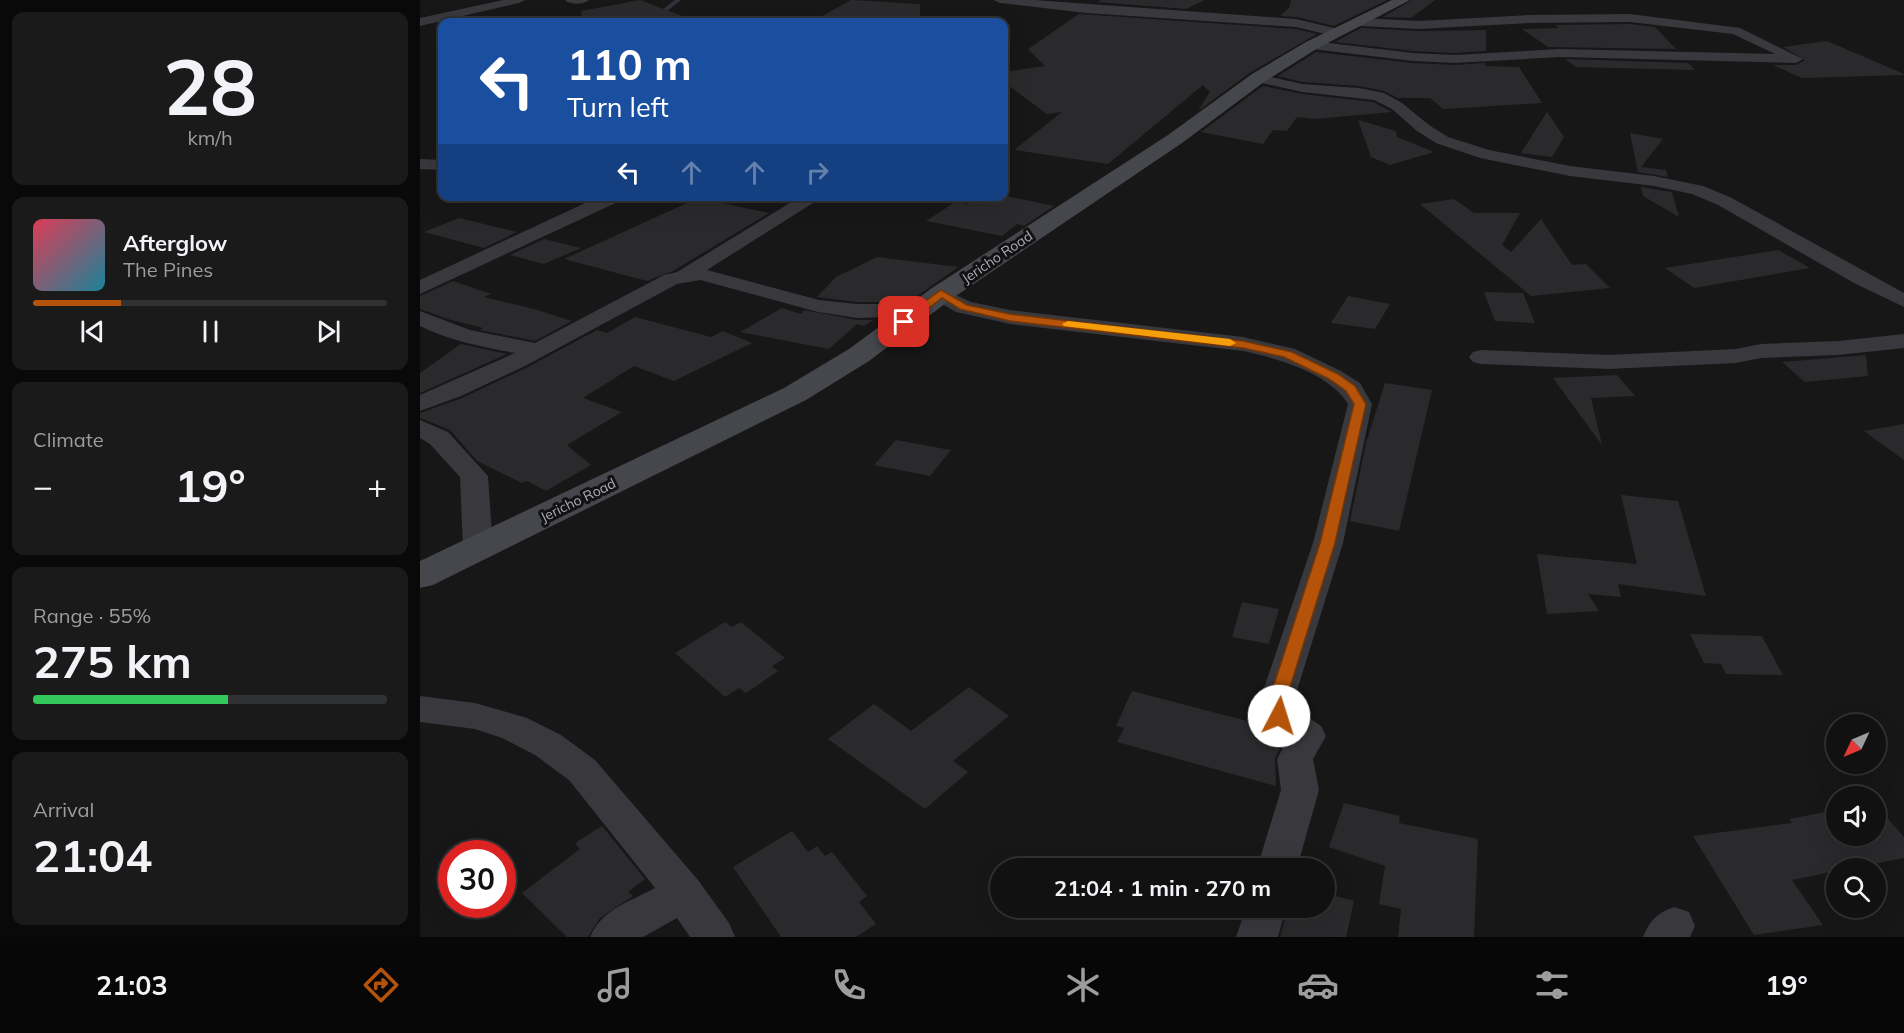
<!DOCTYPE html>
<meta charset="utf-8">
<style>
:root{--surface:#111112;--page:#1a1a1b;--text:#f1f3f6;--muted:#9c9d9f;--line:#303132;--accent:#b45309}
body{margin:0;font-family:Mulish,sans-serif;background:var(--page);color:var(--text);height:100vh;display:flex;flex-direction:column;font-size:22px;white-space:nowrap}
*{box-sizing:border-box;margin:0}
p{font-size:20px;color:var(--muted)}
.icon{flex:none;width:33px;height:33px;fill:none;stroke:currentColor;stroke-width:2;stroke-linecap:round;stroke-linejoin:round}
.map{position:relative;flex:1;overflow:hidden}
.side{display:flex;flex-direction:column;gap:12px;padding:12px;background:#09090a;width:420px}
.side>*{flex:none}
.banner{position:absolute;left:18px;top:18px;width:570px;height:183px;border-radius:12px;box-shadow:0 6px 24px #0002,0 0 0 2px var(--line);background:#1a4fa0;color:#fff;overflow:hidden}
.needle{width:39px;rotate:226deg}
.buttons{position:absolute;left:1406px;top:714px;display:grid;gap:12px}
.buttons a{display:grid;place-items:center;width:60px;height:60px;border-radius:50%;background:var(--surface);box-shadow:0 6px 24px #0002,0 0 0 2px var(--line);font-size:30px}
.speed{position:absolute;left:18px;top:840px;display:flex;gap:12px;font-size:30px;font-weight:700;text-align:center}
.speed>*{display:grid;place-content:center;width:78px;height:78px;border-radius:50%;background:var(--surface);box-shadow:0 6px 24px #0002,0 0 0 2px var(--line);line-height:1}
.speed .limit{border:9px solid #d22;background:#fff;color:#111}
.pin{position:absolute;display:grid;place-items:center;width:51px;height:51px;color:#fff;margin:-26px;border-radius:12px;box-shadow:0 3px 9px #0006}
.me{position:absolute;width:66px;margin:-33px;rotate:5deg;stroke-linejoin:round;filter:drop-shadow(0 0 4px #0008)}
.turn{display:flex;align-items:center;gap:21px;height:126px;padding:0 30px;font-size:27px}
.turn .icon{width:78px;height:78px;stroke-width:2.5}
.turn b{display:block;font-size:42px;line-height:51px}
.lanes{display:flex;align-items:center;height:57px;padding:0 30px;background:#0003;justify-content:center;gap:30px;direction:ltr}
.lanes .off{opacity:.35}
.big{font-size:45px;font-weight:700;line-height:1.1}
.side .tile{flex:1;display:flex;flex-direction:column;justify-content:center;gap:9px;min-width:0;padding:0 21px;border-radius:12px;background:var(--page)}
.side .dial{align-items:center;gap:0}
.dial b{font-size:78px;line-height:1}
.song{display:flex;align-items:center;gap:18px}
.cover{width:72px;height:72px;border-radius:9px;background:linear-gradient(135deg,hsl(350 70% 55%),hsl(190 70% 35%))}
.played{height:6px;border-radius:3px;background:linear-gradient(90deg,var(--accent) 25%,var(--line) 25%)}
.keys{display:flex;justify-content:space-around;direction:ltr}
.heat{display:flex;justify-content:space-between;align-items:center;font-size:33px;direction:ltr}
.charge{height:9px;border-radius:4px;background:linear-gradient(90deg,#34c759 55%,var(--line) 0)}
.trip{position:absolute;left:570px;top:858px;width:345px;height:60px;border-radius:30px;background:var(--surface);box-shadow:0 6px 24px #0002,0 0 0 2px var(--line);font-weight:700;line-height:60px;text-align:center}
.dock{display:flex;height:96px;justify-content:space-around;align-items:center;background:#070707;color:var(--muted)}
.dock .icon{width:42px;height:42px}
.dock .active{color:var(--accent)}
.dock b{font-size:27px;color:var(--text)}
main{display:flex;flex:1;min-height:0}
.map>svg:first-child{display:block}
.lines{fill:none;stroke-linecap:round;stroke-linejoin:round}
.stream{stroke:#2e333b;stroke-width:4}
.building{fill:#2a2a2c}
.street{fill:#38383d;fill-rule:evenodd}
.secondary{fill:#46474c;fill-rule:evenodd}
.route{fill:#b45309;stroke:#753606;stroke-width:1.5}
.slow{fill:#f59e0b}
.labels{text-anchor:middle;stroke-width:6;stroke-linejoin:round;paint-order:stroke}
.far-street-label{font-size:14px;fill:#aaacb7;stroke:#121213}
</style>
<main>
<section class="side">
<div class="tile dial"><b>28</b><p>km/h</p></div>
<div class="tile">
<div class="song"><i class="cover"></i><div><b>Afterglow</b><p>The Pines</p></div></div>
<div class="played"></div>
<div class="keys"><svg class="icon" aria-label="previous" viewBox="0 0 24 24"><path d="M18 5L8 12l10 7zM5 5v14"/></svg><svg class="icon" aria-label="pause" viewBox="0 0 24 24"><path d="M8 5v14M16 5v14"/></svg><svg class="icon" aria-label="next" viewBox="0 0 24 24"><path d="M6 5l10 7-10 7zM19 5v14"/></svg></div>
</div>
<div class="tile"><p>Climate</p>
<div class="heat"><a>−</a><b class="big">19°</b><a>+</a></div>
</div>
<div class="tile"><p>Range · 55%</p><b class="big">275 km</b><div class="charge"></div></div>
<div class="tile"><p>Arrival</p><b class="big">21:04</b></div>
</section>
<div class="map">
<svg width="1484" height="937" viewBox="0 0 1484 937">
<rect width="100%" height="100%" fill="#171718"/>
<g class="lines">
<polyline class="stream" points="240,14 258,0"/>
</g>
<g class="building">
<polygon points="220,0 273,20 273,22 162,22 161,11"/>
<polygon points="431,0 500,4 500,22 391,22"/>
<polygon points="681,0 785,0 766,9 677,2"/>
<polygon points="871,0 967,0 914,26 877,17 860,16 869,8"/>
<polygon points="992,0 1015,0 991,18 963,17"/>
<polygon points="659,14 876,29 897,34 831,72 778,111 790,92 783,85 688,164 594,150 642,112 627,114 584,82 584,72 625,66 608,49"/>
<polygon points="1210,24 1235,27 1256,49 1128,47 1102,29 1139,28 1135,25"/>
<polygon points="941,28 999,31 1066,30 1066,51 1034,53 993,51 915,42"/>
<polygon points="1407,41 1484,74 1484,75 1382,78 1353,65 1376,65 1385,60 1363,47"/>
<polygon points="896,52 993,63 1034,65 1065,63 1065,66 1099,67 1122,103 1023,109 1010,98 978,98 964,91 939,86 882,82 858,76"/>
<polygon points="1145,59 1268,63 1275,70 1156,67"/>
<polygon points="843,86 882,94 953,102 972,112 894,119 877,117 867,131 853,130 843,144 781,132"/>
<polygon points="1127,112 1144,137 1132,157 1101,153"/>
<polygon points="938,120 976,131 977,137 1014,152 970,165 951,157"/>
<polygon points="1210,133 1243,139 1221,167 1246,170 1248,177 1218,172"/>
<polygon points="1221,187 1252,192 1259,217 1223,196"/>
<polygon points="560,196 586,196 634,206 604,226 597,224 582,236 506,221 535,202 547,204"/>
<polygon points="278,198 349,213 253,271 227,281 144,259"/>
<polygon points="1034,199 1054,213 1100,213 1082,245 1091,252 1121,219 1152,265 1166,264 1190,288 1111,296 1000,204"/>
<polygon points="39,218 97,232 64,248 4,232"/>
<polygon points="124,239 161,248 124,264 90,255"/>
<polygon points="1358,250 1390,268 1274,288 1245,268"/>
<polygon points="457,257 538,267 489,302 437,302 397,297 416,277"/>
<polygon points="33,281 71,294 64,297 114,309 152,321 115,341 60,330 63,328 31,320 0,309 0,296"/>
<polygon points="1064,292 1103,293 1115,323 1075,321"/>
<polygon points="928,296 970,304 955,329 911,323"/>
<polygon points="362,308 381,314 384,310 437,320 454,320 444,326 437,324 409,349 320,332"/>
<polygon points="215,317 291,337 303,331 332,343 254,381 214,366 163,398 202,412 147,445 171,465 126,491 107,481 102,483 57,461 30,430 0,418 0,413 42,398 106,368 177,330 187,333"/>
<polygon points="41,344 87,354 0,393 0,373"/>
<polygon points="1446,355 1448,376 1385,382 1362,362"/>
<polygon points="1197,375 1215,396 1171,398 1182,445 1133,378"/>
<polygon points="965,383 1012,390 979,531 930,521 946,443"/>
<polygon points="1484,424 1484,460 1444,431"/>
<polygon points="476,440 531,450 510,476 454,465"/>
<polygon points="1201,495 1258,501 1286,596 1198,584 1201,597 1168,594 1179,611 1127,614 1117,554 1217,564"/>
<polygon points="822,602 859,609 849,644 812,637"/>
<polygon points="305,622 312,627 321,622 365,658 352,666 358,671 326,693 319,688 305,697 255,653"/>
<polygon points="1270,634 1342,636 1363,675 1306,674 1301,664 1284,663"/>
<polygon points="549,687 589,716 533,761 548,772 505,809 408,739 454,704 491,731"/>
<polygon points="712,691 846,726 864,741 855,758 856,786 697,742 704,728 696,726"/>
<polygon points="924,803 980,816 979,823 1058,839 1054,937 978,937 981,909 959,904 965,866 909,847"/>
<polygon points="1455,804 1484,837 1484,858 1431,868 1416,868 1416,871 1372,880 1403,925 1334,935 1273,836 1372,823 1369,819 1416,810 1416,836 1455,836"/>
<polygon points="182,826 225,879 208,892 213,896 180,918 168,937 147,937 102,893 160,849 155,843"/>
<polygon points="372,831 388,852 397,846 405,856 412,852 447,896 439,902 456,924 436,937 361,937 313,867"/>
<polygon points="904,893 934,901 926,937 860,937 868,908 904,908"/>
</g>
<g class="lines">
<g class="street">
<polygon points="83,0 105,0 99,3 0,26 0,18"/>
<path d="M 145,0 L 169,0 C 164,5 150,5 145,0 Z"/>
<polygon points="574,0 614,0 876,19 922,30 924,33 918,37 876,27 666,13 580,3"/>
<polygon points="1210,14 1320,28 1383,59 1376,63 1140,57 1034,63 993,61 892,49 885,45 892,41 993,53 1034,55 1140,49 1355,54 1313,34 1210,22 1109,23 999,29 941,26 935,22 941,18 999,21 1109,15"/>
<polygon points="838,74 882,84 939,88 964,93 982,103 1009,125 1028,137 1069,150 1150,166 1234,176 1283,186 1310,197 1484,293 1484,307 1434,283 1298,205 1272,194 1234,186 1150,176 1060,158 1016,143 997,131 972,109 954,100 882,92 833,81 831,78 833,75"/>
<polygon points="0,159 22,160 22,170 0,169"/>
<polygon points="180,196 205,196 202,200 0,294 0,280"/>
<path d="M 381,196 L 404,196 L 287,270 L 399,300 L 437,304 L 499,304 L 507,306 L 510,311 L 507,316 L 437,318 L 398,312 L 280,280 L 257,284 L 105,366 L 41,396 L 0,411 L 0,395 L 95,353 C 63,347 30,341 0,326 L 0,311 L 50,330 L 115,343 L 244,275 L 257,272 Z"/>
<path d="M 521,288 L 551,302 L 590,310 L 823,337 L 875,349 L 921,371 L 940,383 L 952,404 L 923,543 L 874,700 L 876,709 L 901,726 L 906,736 L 893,759 L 899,790 L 877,868 L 837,868 L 861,790 L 857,759 L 867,740 C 848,727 842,724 840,700 L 893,543 L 928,404 C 910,373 856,358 823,351 L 590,324 L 536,312 L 513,299 L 510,294 L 513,289 Z"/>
<polygon points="1484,334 1484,348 1418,355 1341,358 1316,363 1189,369 1061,364 1053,362 1049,357 1053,352 1061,350 1189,355 1316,349 1341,344 1418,341"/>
<polygon points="0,420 28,432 68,476 73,548 68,555 58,558 48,555 43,548 40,477 10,444 0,438"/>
<path d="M 0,696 L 55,703 L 107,718 L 141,735 L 175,760 L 278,880 L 309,923 L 315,937 L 270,937 L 257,918 L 223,937 L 170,937 C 182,909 209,902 235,888 L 149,780 L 115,755 L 82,738 L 55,729 L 0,722 Z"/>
<path d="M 1254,907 L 1269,912 L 1275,926 L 1270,937 L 1223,937 C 1230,920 1237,913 1254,907 Z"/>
<polygon points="826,908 866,908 858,937 816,937"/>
</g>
<polygon class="secondary" points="972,0 990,0 898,48 844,82 762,143 530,300 449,361 386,400 13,585 0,588 0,561 364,388 429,349 512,288 748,135 832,74 886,42"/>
</g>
<polygon class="route" points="521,290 547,305 590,314 823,341 872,352 918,374 935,386 946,404 915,543 866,700 868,716 865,721 859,723 853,721 849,700 900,543 934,404 926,391 909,379 864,357 823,348 590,321 540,309 522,298 488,324 480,324 480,319"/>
<polygon class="slow" points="648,321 810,339 816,343 810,346 644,326 642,324"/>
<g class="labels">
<g class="far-street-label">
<text transform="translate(577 257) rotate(-34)" y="5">Jericho Road</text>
<text transform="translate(158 500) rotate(-26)" y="5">Jericho Road</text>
</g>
</g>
</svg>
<div class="buttons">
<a><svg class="needle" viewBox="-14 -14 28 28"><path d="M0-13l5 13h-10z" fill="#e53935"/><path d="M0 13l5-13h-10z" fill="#9c9d9f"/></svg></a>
<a><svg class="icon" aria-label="sound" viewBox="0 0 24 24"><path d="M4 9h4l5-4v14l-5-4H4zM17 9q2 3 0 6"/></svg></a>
<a><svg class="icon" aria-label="search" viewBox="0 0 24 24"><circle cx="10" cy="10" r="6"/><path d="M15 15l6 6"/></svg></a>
</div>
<div class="speed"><div class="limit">30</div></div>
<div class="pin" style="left:484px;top:322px;background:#d93025"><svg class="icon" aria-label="arrive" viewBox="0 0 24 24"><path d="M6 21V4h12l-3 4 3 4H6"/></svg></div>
<svg class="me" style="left:859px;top:716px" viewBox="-20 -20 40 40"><circle r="19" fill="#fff"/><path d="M0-13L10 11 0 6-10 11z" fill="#b45309"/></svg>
<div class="trip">21:04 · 1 min · 270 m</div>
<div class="banner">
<div class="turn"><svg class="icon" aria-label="left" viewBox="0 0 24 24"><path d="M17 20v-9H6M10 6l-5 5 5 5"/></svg><div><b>110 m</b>Turn left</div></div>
<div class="lanes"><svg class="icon" aria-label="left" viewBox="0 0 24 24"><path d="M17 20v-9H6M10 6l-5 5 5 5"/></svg><svg class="icon off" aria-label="ahead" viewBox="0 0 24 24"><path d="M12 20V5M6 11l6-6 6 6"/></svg><svg class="icon off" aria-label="ahead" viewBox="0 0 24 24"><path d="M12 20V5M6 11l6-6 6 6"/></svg><svg class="icon off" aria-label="right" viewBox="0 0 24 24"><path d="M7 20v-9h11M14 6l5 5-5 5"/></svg></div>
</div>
</div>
</main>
<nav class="dock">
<b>21:03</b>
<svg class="icon active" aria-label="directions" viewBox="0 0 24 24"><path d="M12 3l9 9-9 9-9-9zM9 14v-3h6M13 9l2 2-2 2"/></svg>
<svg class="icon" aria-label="music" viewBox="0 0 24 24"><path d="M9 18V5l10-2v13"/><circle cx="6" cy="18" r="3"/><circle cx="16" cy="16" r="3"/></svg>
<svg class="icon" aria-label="phone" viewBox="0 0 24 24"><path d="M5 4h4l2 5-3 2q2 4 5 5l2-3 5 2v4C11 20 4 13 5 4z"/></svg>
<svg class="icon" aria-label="climate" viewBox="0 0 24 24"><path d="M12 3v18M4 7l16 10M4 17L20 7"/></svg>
<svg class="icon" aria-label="car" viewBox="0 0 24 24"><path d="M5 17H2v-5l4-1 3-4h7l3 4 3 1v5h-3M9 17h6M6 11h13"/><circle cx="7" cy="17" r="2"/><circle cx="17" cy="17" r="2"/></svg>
<svg class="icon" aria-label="filters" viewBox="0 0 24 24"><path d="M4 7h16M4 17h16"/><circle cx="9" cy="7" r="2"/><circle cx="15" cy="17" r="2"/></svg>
<b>19°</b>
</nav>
